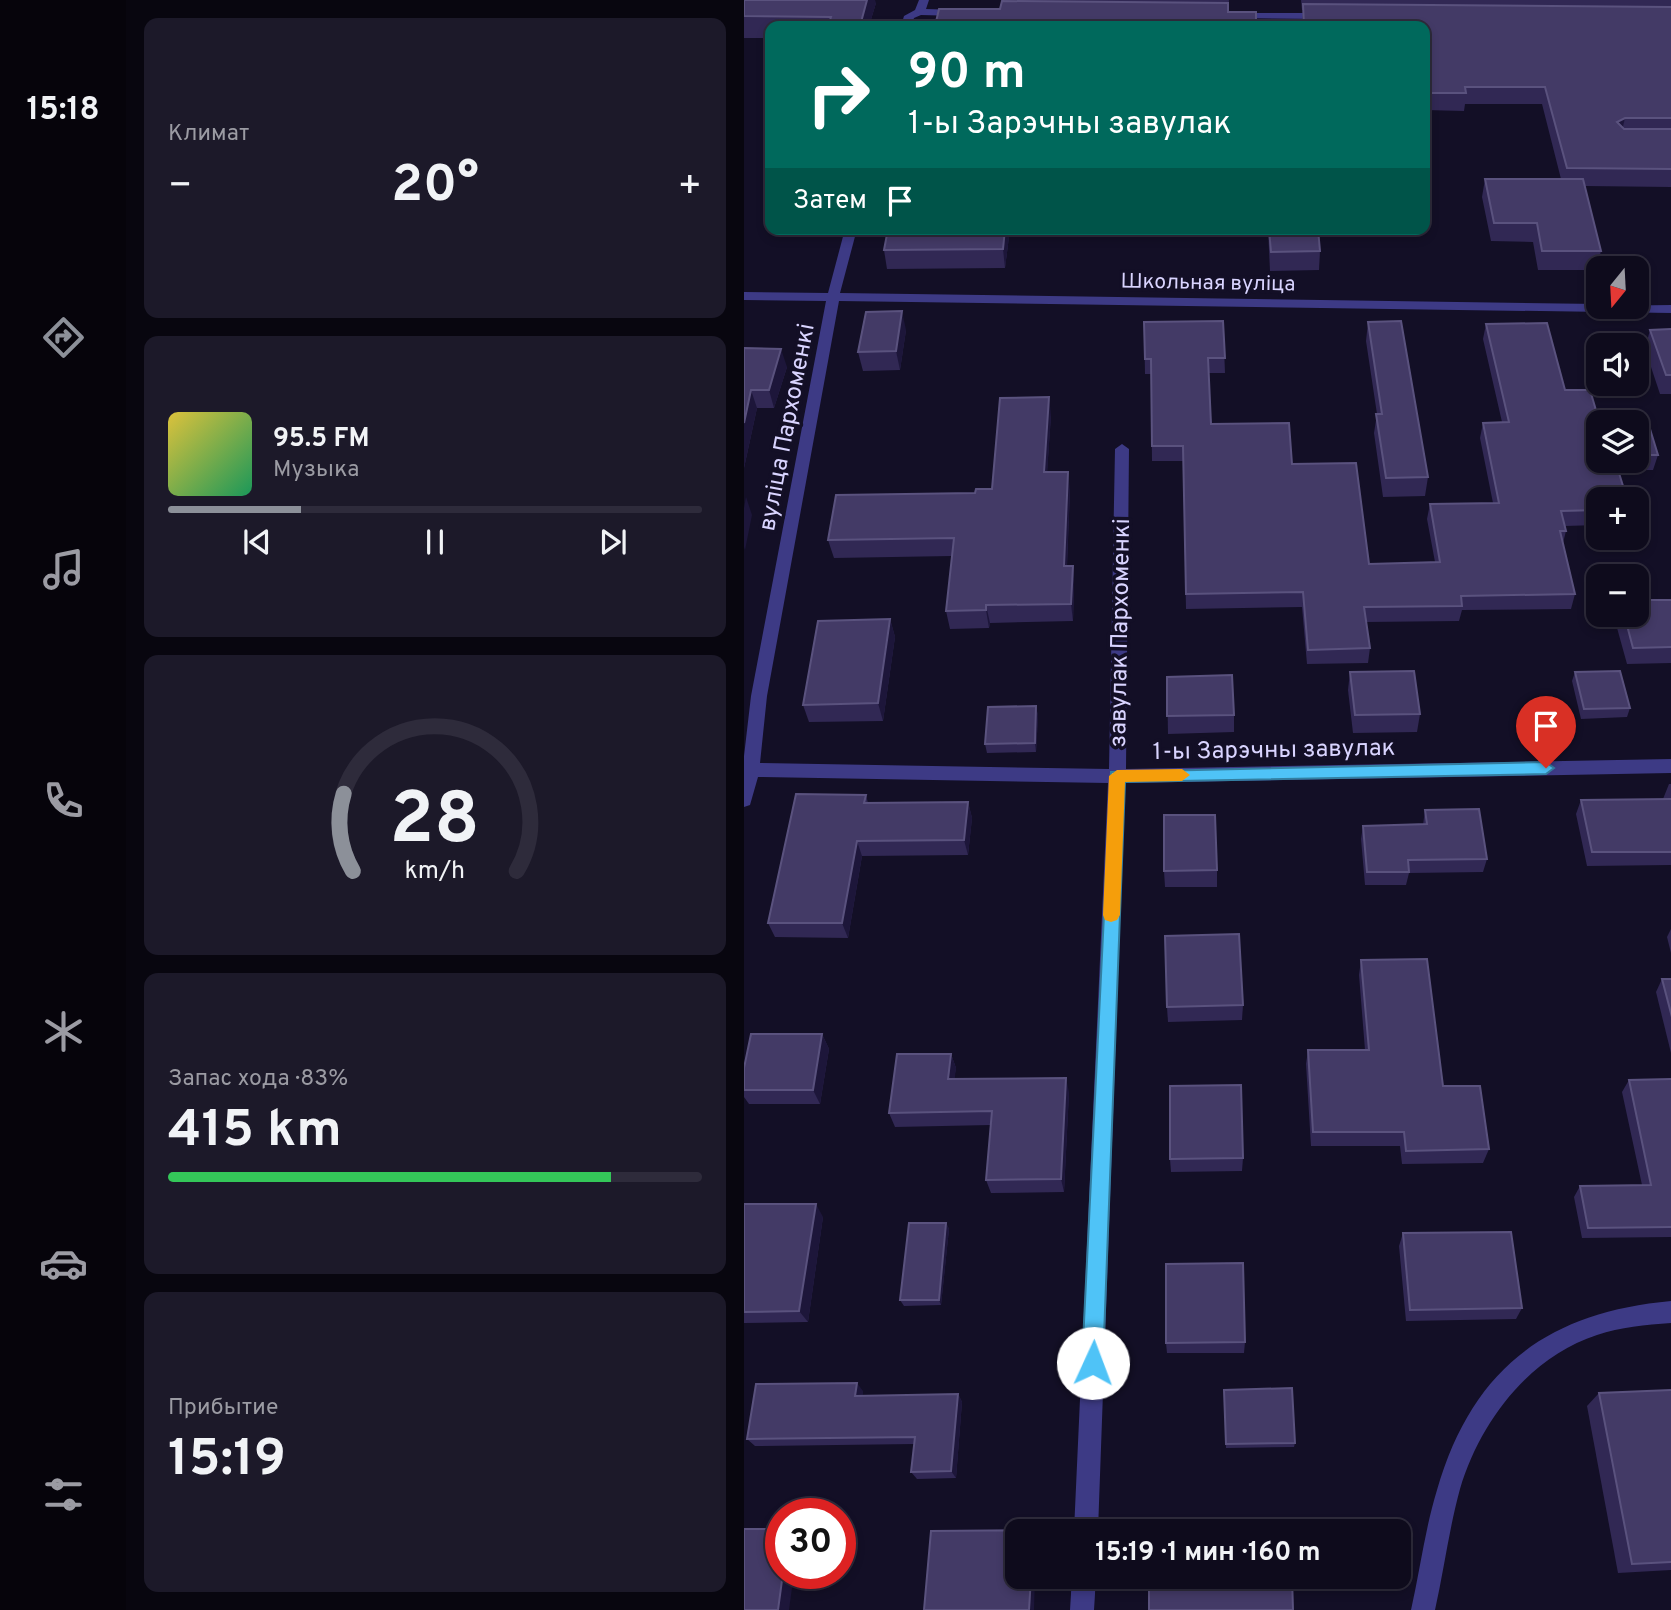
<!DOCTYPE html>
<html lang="ru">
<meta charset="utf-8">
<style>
:root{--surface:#0e0b1c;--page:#1c1929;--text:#f1f3f6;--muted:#9b9ba3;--line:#2e2b3b;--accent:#8c9099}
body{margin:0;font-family:Overpass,sans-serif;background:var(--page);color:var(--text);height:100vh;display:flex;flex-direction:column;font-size:26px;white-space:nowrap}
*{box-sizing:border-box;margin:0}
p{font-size:23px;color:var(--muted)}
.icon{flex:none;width:38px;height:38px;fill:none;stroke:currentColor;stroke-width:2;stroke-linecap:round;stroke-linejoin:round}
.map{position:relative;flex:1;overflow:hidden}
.drawer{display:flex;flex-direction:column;gap:18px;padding:18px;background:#08060f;width:618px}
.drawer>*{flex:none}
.guide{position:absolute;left:21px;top:21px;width:665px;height:214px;border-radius:14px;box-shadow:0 4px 10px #0003,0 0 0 2px var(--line);background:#00695c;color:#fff;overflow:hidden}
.needle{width:46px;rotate:198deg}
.tools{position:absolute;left:842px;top:256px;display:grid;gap:14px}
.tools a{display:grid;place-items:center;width:63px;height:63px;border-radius:14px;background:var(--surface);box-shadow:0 4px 10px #0003,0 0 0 2px var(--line);font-size:35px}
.speed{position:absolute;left:21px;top:1498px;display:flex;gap:14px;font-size:35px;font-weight:700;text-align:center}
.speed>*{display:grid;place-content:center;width:91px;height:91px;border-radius:50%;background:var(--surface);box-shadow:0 4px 10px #0003,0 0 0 2px var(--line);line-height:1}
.speed .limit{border:10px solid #d22;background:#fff;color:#111}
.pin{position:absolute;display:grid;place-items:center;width:60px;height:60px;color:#fff;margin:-72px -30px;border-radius:50% 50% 50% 0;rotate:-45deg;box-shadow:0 0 7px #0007}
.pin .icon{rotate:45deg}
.me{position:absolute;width:77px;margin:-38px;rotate:2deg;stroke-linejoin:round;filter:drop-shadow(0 0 5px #0008)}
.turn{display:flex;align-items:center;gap:24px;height:147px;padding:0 28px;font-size:32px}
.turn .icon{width:91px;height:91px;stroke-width:2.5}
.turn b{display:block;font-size:49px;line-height:60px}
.then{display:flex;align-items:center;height:66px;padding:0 28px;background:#0003;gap:14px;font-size:26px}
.big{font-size:52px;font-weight:700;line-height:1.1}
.drawer .widget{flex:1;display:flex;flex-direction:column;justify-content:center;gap:10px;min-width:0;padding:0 24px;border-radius:14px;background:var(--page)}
.drawer .dial{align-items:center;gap:0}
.dial svg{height:182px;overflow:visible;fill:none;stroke:var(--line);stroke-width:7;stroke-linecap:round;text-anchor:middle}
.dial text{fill:var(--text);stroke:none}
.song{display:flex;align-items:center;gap:21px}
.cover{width:84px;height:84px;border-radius:10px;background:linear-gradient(135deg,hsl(50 70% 55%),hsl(150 70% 35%))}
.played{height:7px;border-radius:4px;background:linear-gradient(90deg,var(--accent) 25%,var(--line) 25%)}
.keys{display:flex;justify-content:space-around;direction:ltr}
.heat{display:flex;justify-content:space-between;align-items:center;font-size:38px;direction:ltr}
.charge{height:10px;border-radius:5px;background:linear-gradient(90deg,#34c759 83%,var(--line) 0)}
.trip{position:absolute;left:261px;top:1519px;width:406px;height:70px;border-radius:14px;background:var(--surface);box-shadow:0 4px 10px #0003,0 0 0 2px var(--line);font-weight:700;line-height:70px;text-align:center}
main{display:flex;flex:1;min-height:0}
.dock{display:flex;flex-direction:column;width:126px;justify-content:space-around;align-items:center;background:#06040b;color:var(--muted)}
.dock .icon{width:49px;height:49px}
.dock .active{color:var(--accent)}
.dock b{font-size:32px;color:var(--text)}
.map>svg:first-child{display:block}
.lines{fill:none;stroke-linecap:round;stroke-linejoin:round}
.street{fill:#3d3a85;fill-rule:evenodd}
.wall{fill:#312854;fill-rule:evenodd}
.shaded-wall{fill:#1d163a}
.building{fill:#433a66;stroke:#5a527e;stroke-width:2}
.route{fill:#4fc3f7;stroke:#337fa1;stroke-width:2}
.slow{fill:#f59e0b}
.labels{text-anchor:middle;stroke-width:7;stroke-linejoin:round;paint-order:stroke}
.far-street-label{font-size:21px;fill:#d9d4ff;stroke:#130f26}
.street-label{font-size:24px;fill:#d9d4ff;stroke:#130f26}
</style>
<main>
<nav class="dock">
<b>15:18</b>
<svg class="icon active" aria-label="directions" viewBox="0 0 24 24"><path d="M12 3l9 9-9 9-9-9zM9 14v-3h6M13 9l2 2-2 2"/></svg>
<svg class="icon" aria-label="music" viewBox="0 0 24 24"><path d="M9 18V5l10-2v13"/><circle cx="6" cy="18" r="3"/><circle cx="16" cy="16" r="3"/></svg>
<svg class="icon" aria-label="phone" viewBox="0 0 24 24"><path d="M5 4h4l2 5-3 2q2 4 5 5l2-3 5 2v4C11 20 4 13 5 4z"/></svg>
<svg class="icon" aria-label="climate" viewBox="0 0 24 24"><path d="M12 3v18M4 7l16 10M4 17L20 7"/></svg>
<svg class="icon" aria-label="car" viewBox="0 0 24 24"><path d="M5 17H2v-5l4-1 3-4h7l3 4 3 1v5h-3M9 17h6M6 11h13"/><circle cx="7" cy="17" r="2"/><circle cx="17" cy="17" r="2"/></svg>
<svg class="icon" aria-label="filters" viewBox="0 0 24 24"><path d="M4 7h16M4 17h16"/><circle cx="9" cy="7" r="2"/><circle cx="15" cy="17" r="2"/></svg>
</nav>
<section class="drawer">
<div class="widget"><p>Климат</p>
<div class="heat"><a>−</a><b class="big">20°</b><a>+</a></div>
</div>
<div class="widget">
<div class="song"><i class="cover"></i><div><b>95.5 FM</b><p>Музыка</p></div></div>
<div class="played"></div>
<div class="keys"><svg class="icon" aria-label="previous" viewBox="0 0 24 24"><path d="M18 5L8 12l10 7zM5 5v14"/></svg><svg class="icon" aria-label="pause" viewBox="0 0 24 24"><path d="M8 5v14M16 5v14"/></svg><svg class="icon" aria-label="next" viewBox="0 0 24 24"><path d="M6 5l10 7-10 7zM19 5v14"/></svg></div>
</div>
<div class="widget dial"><svg viewBox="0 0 100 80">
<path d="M14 69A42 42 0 1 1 86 69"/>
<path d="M14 69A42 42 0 0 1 10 35" stroke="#8c9099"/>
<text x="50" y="56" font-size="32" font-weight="700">28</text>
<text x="50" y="72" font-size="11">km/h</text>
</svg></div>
<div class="widget"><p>Запас хода · 83%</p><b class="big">415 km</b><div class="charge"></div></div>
<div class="widget"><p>Прибытие</p><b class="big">15:19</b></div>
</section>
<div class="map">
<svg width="928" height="1610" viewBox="0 0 928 1610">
<rect width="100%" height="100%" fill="#130f26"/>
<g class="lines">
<g class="street">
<polygon points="175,0 185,0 182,9 217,10 222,13 217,16 177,15 170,18 167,26 157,26 160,16 171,10"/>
<polygon points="486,13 581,13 586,16 581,19 490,18 486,17"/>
<polygon points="101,229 113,229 96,293 854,304 854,306 928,305 928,313 95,301 23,696 16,763 365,769 371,449 378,444 385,449 382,769 928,759 928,773 381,783 354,1531 330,1531 364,783 14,777 6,805 0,807 0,756 7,696 82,301 0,300 0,292 84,293"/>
<path d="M 928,1301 L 928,1323 C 902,1325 877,1327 853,1335 C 785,1357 736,1422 716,1489 C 705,1529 700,1570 691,1610 L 667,1610 C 676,1570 681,1529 693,1490 C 728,1369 803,1312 928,1301 Z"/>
<polygon points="328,1577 352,1577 350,1610 326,1610"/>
</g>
</g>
<g class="wall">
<polygon points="0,0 132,3 125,26 26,26 26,38 0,38"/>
<polygon points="262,0 485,0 484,12 256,9"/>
<polygon points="557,0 928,0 928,187 841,186 857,251 852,270 794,270 789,242 747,241 738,197 741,179 817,179 798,104 721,104 720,111 681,110 681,26 558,26 559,10 558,10"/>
<polygon points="144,229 266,229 261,268 143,269 140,250"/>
<polygon points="524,229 574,229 576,251 575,270 526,271"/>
<path d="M 479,321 L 481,373 L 465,373 L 467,424 L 545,423 L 548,464 L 612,463 L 625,564 L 691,562 L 683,519 L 686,504 L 749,503 L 736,438 L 739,423 L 758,422 L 739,339 L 742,324 L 803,323 L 821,390 L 846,390 L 854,417 L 902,416 L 914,455 L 909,470 L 874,470 L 883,499 L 854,499 L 854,525 L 821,526 L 822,531 L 819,543 L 831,594 L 827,609 L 718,610 L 715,621 L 622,622 L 626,648 L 624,663 L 563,664 L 558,607 L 442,609 L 439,461 L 408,461 L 407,374 L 401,374 L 400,322 ZM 854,422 L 892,422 L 892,460 L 854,460 Z"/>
<polygon points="624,322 684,477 681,496 639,497 630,433 633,414 622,341"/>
<polygon points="928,329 928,394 916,394 901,349 906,330"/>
<polygon points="162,330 156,370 119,371 114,352"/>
<polygon points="0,348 43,367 30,408 13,408 0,468"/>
<polygon points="307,415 303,472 326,490 323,566 329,566 330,584 329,621 246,623 245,628 206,629 202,611 208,556 90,558 84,540 248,489"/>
<polygon points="928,600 928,663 883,664 870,617 871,614 892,614"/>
<polygon points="146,619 151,637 139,721 65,722 59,705"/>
<polygon points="606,672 676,714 673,732 609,733 604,690"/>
<polygon points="831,672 886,708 883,717 837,719 828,681"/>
<polygon points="423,677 490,715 490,732 424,734"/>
<polygon points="292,706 294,716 292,752 243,753 241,744"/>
<polygon points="925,784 928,784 928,865 843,866 832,814 837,800 919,799"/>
<polygon points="122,795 124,803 224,802 228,818 224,855 118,856 104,938 31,937 24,923"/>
<polygon points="681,810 743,859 739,872 665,873 662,885 621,885 617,839 619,826 679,825"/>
<polygon points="473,870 473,887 421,887 420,871"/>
<polygon points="928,927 928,957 923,937"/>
<polygon points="617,960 699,1086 745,1149 739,1163 658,1164 656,1146 567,1146 562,1064 564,1050 621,1050 615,975"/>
<polygon points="918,979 928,979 928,1057 912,992"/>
<polygon points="499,1005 498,1020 424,1022 423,1007"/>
<polygon points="78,1034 85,1049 76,1104 5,1104 0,1097 0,1068"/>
<polygon points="207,1054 212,1068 210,1079 325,1092 320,1192 247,1193 242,1180 247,1125 151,1127 145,1113"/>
<polygon points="928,1079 928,1237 838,1238 830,1197 836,1186 898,1185 878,1092 885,1080"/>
<polygon points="499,1158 498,1171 427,1172 426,1159"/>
<polygon points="0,1204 79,1217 64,1322 0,1323"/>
<polygon points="202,1223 205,1229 197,1305 160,1306 156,1300"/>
<polygon points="659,1233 778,1308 772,1319 662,1321 655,1246"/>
<polygon points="501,1342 500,1353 423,1353 422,1343"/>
<polygon points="480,1390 551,1443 550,1447 482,1448"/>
<polygon points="928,1390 928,1570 874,1573 843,1406 855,1393"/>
<polygon points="119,1391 118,1396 214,1394 218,1402 212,1478 173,1479 167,1472 170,1444 11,1446 3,1439"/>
</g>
<g class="shaded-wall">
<polygon points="123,0 131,0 132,3 125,26 116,26"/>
<polygon points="881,118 877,135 873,122"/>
<polygon points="261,229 266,229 261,268 259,249"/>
<polygon points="158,311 162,330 156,370 152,351"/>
<polygon points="37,349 43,367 30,408 25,390"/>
<polygon points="7,390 13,408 0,468 0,423"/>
<polygon points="305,397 307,415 302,490 300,472"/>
<polygon points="324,472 326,490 322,584 320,566"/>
<polygon points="2,497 8,515 1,550 0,547 0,508"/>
<polygon points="329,566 330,584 329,621 327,604"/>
<polygon points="242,605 246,623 245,628 242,610"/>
<polygon points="146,619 151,637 139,721 134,703"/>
<polygon points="292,706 294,716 292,752 291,743"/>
<polygon points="224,802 228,818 224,855 220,840"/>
<polygon points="113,841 118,856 104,938 98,923"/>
<polygon points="78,1034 85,1049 76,1104 69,1090"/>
<polygon points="207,1054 212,1068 209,1093 204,1079"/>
<polygon points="322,1078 325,1092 320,1192 317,1179"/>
<polygon points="72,1204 79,1217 64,1322 55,1311"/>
<polygon points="202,1223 205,1229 197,1305 195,1300"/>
<polygon points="113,1383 119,1391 118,1404 111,1396"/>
<polygon points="214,1394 218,1402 212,1478 207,1471"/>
<polygon points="39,1573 50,1573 45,1610 34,1610"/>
<polygon points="287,1577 291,1577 290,1610 285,1610"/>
</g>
<g class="building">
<polygon points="0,0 123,0 116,26 84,26 87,17 0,16"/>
<polygon points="258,1 484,3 484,12 512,12 512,26 191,26 195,9 256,9"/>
<polygon points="559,4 928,7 928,118 881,118 873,122 880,129 928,129 928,169 823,168 801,87 721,87 722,93 681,93 681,26 560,26"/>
<polygon points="741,179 839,179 857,251 798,251 793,223 750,223"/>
<polygon points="144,229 261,229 259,249 140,250"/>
<polygon points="525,229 574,229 576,251 527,252"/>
<polygon points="158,311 152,351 114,352 122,312"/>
<polygon points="479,321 481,358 464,358 467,424 545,423 548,464 612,463 625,564 696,562 686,504 755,503 739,423 765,422 742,324 803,323 821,390 846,390 854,417 902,416 914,455 892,455 892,422 854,422 854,460 871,460 883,499 854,499 854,510 817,511 822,531 816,531 831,594 717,596 718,606 620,607 626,648 564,650 559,592 442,594 439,446 408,446 407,359 401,359 400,322"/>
<polygon points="657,321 684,477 642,478 632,414 638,414 624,322"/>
<polygon points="928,329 928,375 922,375 906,330"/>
<polygon points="0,348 37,349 25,390 7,390 0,423"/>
<polygon points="305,397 300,472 324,472 320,566 329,566 327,604 242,605 242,610 202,611 210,538 84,540 92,495 231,493 232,489 248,489 256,398"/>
<polygon points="892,600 928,600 928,647 889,648 880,614 892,614"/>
<polygon points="146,619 134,703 59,705 74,621"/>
<polygon points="670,671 676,714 611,715 606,672"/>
<polygon points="876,671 886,708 840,709 831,672"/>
<polygon points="488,675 490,715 423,716 423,677"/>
<polygon points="292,706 291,743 241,744 244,707"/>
<polygon points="52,794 122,795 120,803 224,802 220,840 113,841 98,923 24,923"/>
<polygon points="928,799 928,852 848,852 837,800"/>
<polygon points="735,809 743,859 664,860 665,872 623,872 619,826 683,824 681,810"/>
<polygon points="420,815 471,815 473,870 420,871"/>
<polygon points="495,934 499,1005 423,1007 421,936"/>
<polygon points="683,959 699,1086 736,1086 745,1149 662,1151 660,1132 569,1132 564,1050 625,1050 617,960"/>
<polygon points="918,979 928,979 928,1017"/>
<polygon points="7,1034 78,1034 69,1090 0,1090 0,1068"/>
<polygon points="153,1054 207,1054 204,1079 322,1078 317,1179 242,1180 248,1111 145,1113"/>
<polygon points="928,1079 928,1227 844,1228 836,1186 907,1185 885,1080"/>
<polygon points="497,1085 499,1158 426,1159 426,1086"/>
<polygon points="0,1204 72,1204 55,1311 0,1312"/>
<polygon points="165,1223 202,1223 195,1300 156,1300"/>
<polygon points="767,1232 778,1308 666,1310 659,1233"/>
<polygon points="499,1263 501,1342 422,1343 422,1264"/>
<polygon points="113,1383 111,1396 214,1394 207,1471 167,1472 171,1437 3,1439 12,1384"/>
<polygon points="548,1388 551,1443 482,1444 480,1390"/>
<polygon points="928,1390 928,1562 888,1564 855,1393"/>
<polygon points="0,1529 37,1529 37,1573 39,1573 34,1610 0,1610"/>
<polygon points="290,1530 290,1531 273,1531 273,1577 287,1577 285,1610 180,1610 187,1531"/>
<polygon points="405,1577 548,1577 549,1610 405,1610"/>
</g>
<polygon class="route" points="802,762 810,768 802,774 381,782 359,1363 356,1371 349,1374 341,1371 338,1363 367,772"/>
<polygon class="slow" points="438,769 446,775 438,781 381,782 376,915 373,920 367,922 361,920 359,915 365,776 373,770"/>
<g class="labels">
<g class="far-street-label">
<text transform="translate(464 282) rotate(1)" y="7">Школьная вуліца</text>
</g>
<g class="street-label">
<text transform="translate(42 427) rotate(-79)" y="8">вуліца Пархоменкі</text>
<text transform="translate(375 633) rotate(-89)" y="8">завулак Пархоменкі</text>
<text transform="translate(530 749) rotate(-1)" y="8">1-ы Зарэчны завулак</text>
</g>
</g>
</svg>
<div class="tools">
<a><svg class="needle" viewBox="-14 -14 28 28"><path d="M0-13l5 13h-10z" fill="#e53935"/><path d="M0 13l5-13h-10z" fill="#9b9ba3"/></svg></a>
<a><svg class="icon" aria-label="sound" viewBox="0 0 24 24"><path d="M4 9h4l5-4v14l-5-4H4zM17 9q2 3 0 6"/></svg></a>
<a><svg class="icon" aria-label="layers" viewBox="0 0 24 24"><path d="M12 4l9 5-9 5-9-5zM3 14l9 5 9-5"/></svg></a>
<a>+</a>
<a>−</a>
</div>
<div class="speed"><div class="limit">30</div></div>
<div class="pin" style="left:802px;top:768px;background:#d93025"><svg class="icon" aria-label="arrive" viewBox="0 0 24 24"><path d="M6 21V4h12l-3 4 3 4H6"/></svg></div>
<svg class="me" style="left:349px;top:1363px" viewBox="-20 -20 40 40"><circle r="19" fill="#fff"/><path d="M0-13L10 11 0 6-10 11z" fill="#4fc3f7"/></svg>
<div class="trip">15:19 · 1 мин · 160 m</div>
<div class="guide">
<div class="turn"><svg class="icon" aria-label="right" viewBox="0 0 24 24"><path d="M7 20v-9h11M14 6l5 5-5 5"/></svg><div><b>90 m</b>1-ы Зарэчны завулак</div></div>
<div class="then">Затем<svg class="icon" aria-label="arrive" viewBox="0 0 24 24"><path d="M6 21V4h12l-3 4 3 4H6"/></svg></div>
</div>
</div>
</main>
